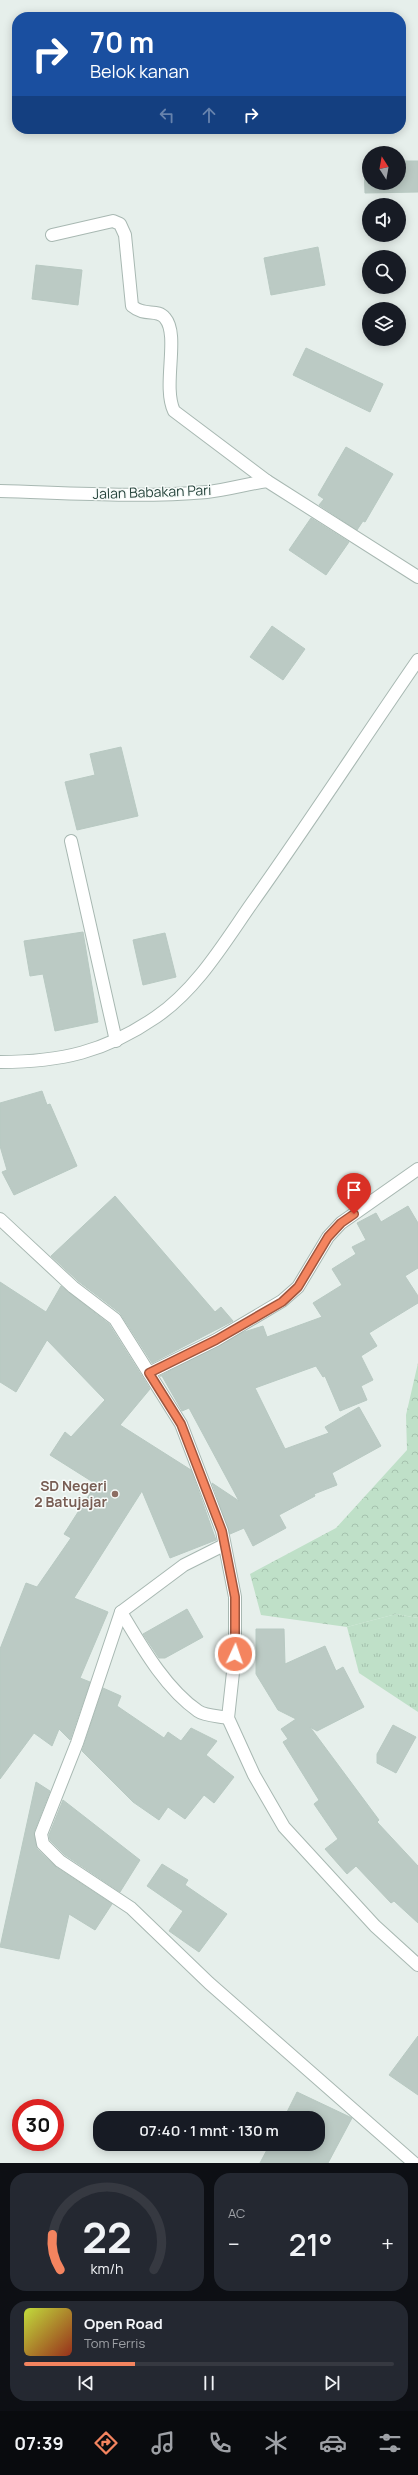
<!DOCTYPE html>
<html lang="id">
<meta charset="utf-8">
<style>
:root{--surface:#171b24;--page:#242831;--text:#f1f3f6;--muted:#9ea1a6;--line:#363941;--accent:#f4845f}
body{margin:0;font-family:Manrope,sans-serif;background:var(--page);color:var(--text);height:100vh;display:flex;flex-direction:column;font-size:15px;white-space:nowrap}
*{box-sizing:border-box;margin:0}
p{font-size:13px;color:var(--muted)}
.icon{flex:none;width:22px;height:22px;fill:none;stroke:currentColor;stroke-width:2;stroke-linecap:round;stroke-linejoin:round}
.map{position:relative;height:2163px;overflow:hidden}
.sheet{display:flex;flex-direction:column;gap:10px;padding:10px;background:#0d0f14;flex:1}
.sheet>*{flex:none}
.banner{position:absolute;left:12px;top:12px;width:394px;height:122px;border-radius:16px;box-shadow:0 2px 10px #0003;background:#1a4fa0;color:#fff;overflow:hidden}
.needle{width:26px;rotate:349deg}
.tools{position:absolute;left:362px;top:146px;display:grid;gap:8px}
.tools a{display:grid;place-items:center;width:44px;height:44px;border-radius:50%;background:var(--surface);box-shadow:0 2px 10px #0003;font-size:20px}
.speed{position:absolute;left:12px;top:2099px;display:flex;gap:8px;font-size:20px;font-weight:700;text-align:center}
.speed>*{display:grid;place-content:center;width:52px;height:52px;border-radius:50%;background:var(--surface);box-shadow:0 2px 10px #0003;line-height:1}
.speed .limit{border:6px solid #d22;background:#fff;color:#111}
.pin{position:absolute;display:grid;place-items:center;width:34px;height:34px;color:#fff;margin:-41px -17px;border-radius:50% 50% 50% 0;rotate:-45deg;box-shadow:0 0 4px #0007}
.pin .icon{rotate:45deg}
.me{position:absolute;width:44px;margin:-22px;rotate:3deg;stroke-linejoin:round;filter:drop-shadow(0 0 3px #0008)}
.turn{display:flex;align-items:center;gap:14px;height:84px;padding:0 12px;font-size:18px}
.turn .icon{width:52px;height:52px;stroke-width:2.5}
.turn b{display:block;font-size:28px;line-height:34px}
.lanes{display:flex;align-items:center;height:38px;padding:0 12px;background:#0003;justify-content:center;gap:20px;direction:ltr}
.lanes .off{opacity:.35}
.big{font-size:30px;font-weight:600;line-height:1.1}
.sheet .widget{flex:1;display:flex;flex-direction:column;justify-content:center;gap:6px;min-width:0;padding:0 14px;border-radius:16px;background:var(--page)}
.sheet .dial{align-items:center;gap:0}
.dial svg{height:104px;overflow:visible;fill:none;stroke:var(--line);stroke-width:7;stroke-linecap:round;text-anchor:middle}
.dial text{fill:var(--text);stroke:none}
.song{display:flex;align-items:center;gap:12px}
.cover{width:48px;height:48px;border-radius:6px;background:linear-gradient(135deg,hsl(70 70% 55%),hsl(10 70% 35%))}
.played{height:4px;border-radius:2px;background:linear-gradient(90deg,var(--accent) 30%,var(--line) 30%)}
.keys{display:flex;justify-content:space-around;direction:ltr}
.heat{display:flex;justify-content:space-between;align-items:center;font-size:22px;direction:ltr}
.sheet .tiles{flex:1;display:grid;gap:10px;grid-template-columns:1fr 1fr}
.widget:last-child{grid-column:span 2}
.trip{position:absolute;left:93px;top:2111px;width:232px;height:40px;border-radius:16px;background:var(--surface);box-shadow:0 2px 10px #0003;font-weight:600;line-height:40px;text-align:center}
.dock{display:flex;height:64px;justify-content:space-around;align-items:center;background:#090b0e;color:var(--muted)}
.dock .icon{width:28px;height:28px}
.dock .current{color:var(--accent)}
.dock b{font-size:18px;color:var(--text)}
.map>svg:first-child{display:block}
.grass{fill:url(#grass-tufts)}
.forest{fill:url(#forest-crowns)}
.building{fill:#bbcac4;stroke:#b8c9c2}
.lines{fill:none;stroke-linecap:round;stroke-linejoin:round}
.minor-casing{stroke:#a8b8b2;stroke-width:14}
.minor{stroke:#fff;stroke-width:12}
.route-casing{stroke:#9f563e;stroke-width:10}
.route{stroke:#f4845f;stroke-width:7}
.education-dot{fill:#8d6e63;stroke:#f7fbf9;stroke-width:1.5}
.labels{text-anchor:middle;stroke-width:3;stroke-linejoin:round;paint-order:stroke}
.street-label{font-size:14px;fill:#24423a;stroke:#f7fbf9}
.education-label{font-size:14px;font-weight:bold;fill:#785e54;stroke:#f7fbf9;text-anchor:end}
</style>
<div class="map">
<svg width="418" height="2163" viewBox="0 0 418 2163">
<defs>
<pattern id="grass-tufts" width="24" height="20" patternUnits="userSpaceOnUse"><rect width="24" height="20" fill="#bfe0c8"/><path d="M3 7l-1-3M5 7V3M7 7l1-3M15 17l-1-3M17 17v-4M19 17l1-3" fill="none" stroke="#a4c1ad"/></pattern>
<pattern id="forest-crowns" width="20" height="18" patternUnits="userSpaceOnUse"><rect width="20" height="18" fill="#bfe0c8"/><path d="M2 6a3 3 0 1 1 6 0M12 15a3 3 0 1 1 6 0" fill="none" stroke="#a4c1ad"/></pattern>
</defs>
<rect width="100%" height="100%" fill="#e6efeb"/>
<polygon class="grass" points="396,1614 418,1618 418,1712 359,1673 347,1627"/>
<polygon class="forest" points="418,1363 418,1618 396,1614 347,1627 261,1615 250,1574 336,1528 407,1450 406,1415"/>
<g class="building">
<polygon points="364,161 369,161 369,183 399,183 399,161 418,161 418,192 365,193"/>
<polygon points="318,247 325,285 271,295 264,258"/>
<polygon points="36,265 82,270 78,305 32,299"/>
<polygon points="306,348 383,384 370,412 293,375"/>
<polygon points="346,447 393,474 365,522 363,521 357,530 319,505 324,499 318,495"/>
<polygon points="311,518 349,542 326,575 289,550"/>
<polygon points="272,626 305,649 283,680 250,657"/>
<polygon points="121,747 138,816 77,830 65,782 95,775 90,754"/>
<polygon points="83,932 98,1022 55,1031 43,974 30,976 24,941"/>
<polygon points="165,933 176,977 143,985 133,940"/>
<polygon points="42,1091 47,1105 50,1104 77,1166 14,1195 2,1172 7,1170 0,1146 0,1103"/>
<polygon points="115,1196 215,1312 221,1307 233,1321 152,1363 120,1313 78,1281 51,1256"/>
<polygon points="408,1206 418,1223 418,1268 405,1276 418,1296 418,1303 369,1333 377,1346 361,1356 373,1380 361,1386 367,1400 340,1411 325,1376 323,1377 316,1366 255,1388 285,1449 329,1433 325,1427 359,1407 381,1446 332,1473 337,1485 314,1494 315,1496 279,1515 286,1528 253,1546 244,1528 230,1534 212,1483 239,1501 189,1408 182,1411 162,1376 160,1376 244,1332 263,1326 267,1337 322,1317 313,1303 342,1285 332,1269 356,1254 352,1247 366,1240 357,1223 376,1213 381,1222"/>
<polygon points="0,1282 46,1312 61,1286 109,1324 150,1389 120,1425 191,1470 216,1540 170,1558 142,1491 74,1598 108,1612 80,1678 90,1682 70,1740 59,1729 52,1746 34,1733 0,1779 0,1649 26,1583 37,1587 71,1538 64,1534 96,1484 50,1455 65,1432 71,1437 105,1400 47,1340 16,1392 0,1382"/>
<polygon points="187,1609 203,1637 165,1658 159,1658 143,1634"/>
<polygon points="256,1629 284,1629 285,1664 325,1646 336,1671 343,1667 364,1707 317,1731 310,1727 379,1820 377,1822 418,1866 418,1923 394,1901 391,1903 356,1866 347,1874 325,1849 338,1839 314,1804 319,1800 283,1742 288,1739 281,1729 296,1719 278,1710 256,1674"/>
<polygon points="103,1688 121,1696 117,1706 164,1738 168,1732 181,1741 191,1728 217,1741 206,1755 234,1777 214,1803 204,1795 185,1819 168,1807 159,1820 133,1802 82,1751"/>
<polygon points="393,1725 416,1737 396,1773 377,1763 377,1754"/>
<polygon points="36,1782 50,1791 34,1832 37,1849 56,1867 112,1904 95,1930 69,1914 59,1959 0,1947"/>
<polygon points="63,1800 140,1860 120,1892 65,1855 50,1840 49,1835"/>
<polygon points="162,1864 188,1880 185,1885 227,1914 199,1952 169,1931 183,1911 147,1886"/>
<polygon points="418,2036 418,2095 389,2075"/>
<polygon points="297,2092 352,2118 328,2163 260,2163 270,2144 318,2144 318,2118 284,2118"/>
</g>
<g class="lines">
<g class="minor-casing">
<g id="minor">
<path d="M 52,235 L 113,221 L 120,224 L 125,235 L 132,306 C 145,317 157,308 165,318 C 180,335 162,386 174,411 L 267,481"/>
<path d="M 0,491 C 69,493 138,498 207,492 C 227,490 247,484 267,481 L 418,577"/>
<polyline points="71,841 116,1041"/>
<path d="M 0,1062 C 61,1062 105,1052 156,1017 C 197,989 224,943 252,903 C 309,823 362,741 418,660"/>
<polyline points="0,1219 73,1287 115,1319 181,1424 222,1531 235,1597 235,1654 228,1718 254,1775 284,1827 375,1926 418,1965"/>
<polyline points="149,1373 216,1340 282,1301 298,1287 328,1237 341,1223 418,1169"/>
<polyline points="224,1545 184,1565 121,1612 77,1743 41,1834 43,1844 60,1861 131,1908 209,1983 414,2163"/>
<path d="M 121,1612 C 142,1647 165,1688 198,1711 C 205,1716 220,1716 228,1718"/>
</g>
</g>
<use href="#minor" class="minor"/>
</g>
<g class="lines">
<g class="route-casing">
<polyline id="route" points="235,1654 235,1597 222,1531 181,1424 149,1373 216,1340 282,1302 298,1287 328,1237 341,1223 354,1214"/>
</g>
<use href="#route" class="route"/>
</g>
<circle class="education-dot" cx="115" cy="1494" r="4"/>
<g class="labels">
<g class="street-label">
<text transform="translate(152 492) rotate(-2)" y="5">Jalan Babakan Pari</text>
</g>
<g class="education-label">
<text x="107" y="1491">SD Negeri<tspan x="107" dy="16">2 Batujajar</tspan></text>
</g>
</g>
</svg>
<div class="tools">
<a><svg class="needle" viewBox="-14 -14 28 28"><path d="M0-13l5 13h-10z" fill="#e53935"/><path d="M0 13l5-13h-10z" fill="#9ea1a6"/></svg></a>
<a><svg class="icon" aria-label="sound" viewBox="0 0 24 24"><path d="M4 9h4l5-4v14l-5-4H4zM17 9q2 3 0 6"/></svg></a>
<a><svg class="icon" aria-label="search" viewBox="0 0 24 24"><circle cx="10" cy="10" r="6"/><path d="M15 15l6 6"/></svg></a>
<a><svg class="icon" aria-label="layers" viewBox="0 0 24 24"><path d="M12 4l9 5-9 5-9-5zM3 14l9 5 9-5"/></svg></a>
</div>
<div class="speed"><div class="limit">30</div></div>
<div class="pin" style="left:354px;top:1214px;background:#d93025"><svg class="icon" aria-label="arrive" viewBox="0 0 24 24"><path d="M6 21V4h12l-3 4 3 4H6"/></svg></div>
<svg class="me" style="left:235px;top:1654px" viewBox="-20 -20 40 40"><circle r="17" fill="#f4845f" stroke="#fff" stroke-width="3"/><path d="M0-11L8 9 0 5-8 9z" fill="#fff"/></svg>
<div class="trip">07:40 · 1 mnt · 130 m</div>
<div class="banner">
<div class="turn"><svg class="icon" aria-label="right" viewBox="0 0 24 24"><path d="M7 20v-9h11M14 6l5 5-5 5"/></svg><div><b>70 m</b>Belok kanan</div></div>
<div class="lanes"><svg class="icon off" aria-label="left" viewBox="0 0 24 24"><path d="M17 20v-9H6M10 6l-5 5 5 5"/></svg><svg class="icon off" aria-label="ahead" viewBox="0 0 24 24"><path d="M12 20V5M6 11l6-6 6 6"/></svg><svg class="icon" aria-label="right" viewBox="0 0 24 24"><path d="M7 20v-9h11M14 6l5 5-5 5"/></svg></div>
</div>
</div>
<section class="sheet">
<div class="tiles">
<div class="widget dial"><svg viewBox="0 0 100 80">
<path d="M14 69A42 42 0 1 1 86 69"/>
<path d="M14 69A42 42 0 0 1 8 42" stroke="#f4845f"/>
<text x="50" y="56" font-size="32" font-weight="700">22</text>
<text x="50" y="72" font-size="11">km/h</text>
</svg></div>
<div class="widget"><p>AC</p>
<div class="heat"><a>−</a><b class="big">21°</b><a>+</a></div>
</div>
<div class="widget">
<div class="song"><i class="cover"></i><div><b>Open Road</b><p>Tom Ferris</p></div></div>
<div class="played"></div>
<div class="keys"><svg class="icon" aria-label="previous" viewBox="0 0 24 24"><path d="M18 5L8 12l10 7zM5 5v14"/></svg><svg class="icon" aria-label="pause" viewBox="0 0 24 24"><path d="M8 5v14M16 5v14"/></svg><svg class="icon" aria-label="next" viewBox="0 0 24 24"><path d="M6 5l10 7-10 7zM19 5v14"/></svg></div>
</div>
</div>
</section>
<nav class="dock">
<b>07:39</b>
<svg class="icon current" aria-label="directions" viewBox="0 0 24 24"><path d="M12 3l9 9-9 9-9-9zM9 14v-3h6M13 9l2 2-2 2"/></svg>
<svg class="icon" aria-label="music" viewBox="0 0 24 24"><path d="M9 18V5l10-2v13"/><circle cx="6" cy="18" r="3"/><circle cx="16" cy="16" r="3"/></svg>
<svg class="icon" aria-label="phone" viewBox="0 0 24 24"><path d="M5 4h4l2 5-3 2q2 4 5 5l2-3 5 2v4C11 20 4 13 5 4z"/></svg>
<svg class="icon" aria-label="climate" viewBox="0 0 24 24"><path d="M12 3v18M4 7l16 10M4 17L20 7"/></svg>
<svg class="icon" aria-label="car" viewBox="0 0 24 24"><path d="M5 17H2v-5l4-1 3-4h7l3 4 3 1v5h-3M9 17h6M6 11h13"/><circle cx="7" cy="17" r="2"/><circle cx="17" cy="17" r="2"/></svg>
<svg class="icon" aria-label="filters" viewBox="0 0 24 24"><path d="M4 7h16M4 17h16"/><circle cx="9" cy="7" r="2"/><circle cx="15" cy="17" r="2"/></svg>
</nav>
